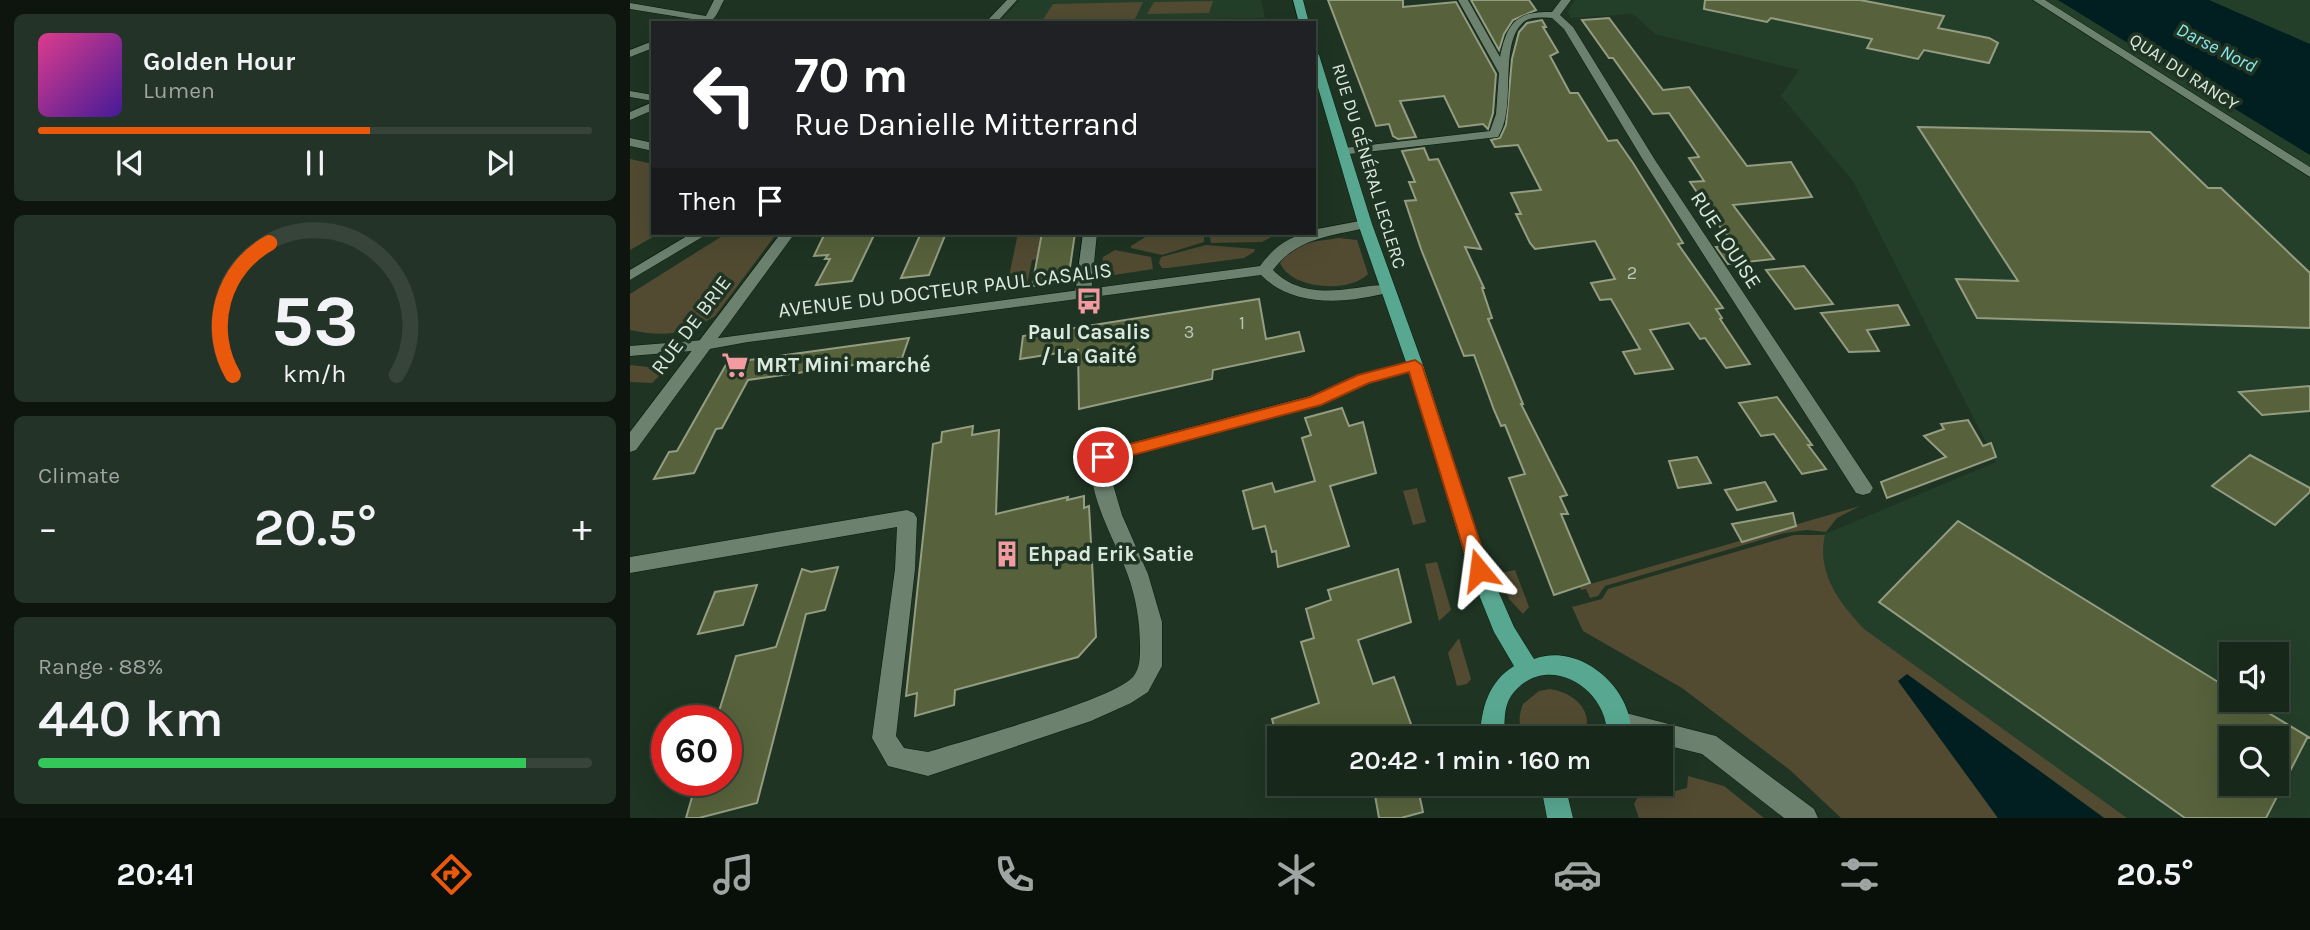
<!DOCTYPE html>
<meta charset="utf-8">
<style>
:root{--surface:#17271a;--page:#243327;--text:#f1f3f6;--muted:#9ea5a2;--line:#364439;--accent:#ea580c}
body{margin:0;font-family:Karla,sans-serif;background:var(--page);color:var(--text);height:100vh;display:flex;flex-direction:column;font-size:26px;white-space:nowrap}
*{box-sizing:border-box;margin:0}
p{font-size:23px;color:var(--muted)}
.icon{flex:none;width:38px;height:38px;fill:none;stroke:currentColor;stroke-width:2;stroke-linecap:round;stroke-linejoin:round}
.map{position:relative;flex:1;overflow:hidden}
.details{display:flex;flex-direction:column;gap:14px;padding:14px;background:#0d150e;width:630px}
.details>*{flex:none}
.top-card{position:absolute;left:21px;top:21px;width:665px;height:214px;border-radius:0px;box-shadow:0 7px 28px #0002,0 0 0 2px var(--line);background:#202124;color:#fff;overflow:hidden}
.controls{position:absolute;left:1589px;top:642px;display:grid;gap:14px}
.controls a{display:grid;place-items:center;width:70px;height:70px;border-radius:0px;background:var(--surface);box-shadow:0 7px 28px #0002,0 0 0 2px var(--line);font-size:35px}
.speed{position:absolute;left:21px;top:705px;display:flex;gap:14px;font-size:35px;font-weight:700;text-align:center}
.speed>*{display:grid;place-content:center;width:91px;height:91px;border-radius:50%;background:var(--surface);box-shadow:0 7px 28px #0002,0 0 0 2px var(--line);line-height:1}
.speed .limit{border:10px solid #d22;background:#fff;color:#111}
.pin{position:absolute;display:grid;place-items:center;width:60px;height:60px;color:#fff;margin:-30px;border:4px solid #fff;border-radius:50%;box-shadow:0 2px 7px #0007}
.me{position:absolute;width:77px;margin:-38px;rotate:344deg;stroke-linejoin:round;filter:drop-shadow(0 0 5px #0008)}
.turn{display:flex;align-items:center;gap:24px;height:147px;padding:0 28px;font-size:32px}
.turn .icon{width:91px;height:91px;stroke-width:2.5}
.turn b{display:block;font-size:49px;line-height:60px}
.then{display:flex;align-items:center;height:66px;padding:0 28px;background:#0003;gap:14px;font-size:26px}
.big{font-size:52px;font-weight:600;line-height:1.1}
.details .widget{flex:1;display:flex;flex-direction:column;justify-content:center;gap:10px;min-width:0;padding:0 24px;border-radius:10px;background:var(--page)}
.details .dial{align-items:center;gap:0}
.dial svg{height:182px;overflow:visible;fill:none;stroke:var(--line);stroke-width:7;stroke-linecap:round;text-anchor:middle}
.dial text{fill:var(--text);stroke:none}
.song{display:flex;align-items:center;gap:21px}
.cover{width:84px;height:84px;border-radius:10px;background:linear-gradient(135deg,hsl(330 70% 55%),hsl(260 70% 35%))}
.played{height:7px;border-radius:4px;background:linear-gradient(90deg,var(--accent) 60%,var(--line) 60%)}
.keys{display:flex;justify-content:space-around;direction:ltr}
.heat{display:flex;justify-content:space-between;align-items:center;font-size:38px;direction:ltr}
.charge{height:10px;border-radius:5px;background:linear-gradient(90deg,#34c759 88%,var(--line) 0)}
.trip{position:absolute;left:637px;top:726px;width:406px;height:70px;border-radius:0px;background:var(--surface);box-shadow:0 7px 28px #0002,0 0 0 2px var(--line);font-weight:600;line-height:70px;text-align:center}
.tabs{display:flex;height:112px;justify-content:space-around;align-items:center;background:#09100a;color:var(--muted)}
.tabs .icon{width:49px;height:49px}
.tabs .current{color:var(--accent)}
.tabs b{font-size:32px;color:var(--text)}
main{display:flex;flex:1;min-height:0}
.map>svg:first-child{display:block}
.built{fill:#243f29;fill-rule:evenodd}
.green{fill:#524b32}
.water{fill:#011e20}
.building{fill:#57623c;stroke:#949d82;stroke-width:2;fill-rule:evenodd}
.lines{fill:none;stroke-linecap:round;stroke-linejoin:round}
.street-casing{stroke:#071b0c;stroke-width:1}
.secondary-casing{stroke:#071b0c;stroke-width:1}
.primary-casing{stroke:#071b0c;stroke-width:1}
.street{fill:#6c826f;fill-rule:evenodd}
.secondary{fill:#6c826f;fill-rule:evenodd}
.primary{fill:#58a891;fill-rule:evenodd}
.route{fill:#ea580c;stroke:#983908;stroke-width:2}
.labels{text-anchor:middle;stroke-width:7;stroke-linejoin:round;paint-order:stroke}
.far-street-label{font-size:18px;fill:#dce9de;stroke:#1f3423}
.number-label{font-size:18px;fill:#bbc7b6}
.far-water-label{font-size:19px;font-style:italic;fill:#8ae6ee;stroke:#1f3423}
.street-label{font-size:21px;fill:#dce9de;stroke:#1f3423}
.poi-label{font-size:21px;font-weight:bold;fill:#dce9de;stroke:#1f3423;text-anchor:start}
</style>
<main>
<section class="details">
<div class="widget">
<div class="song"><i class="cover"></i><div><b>Golden Hour</b><p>Lumen</p></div></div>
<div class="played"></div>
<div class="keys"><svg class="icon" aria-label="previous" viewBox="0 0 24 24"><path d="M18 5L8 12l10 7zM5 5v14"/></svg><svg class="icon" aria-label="pause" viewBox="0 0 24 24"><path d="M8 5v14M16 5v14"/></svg><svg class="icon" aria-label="next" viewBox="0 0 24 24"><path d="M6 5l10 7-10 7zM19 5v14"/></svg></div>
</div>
<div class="widget dial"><svg viewBox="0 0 100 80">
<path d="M14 69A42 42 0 1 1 86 69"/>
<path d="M14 69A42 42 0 0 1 30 11" stroke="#ea580c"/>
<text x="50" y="56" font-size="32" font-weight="700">53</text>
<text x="50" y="72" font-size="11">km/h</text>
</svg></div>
<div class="widget"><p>Climate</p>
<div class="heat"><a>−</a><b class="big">20.5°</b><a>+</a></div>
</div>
<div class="widget"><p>Range · 88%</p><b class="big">440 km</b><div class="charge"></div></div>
</section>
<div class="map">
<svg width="1680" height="818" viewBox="0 0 1680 818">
<rect width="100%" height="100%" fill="#1f3423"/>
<g class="built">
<polygon points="390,0 631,0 635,18 368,23"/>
<path d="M 945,0 L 1680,0 L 1680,818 L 1351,818 L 1174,543 L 1366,462 L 1223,181 L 1151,96 L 1169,70 L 1025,34 L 1003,14 L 941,18 L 938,11 ZM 1601,654 L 1647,654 L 1647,700 L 1601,700 ZM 1601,738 L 1647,738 L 1647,784 L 1601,784 Z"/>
</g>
<g class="green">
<polygon points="583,1 579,13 517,14 524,2"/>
<polygon points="513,2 505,19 412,21 423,4"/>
<polygon points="0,159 23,164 23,233 30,233 0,250"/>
<path d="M 97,233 L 147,233 L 85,316 C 57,335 32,337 0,330 L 0,294 Z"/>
<polygon points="388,233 408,233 407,236 411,236 407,259 402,260 397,285 366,290 369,283 378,281"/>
<polygon points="544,233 574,233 574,242 532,255 501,248 501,246 517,236"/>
<polygon points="579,233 649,233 632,242 581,243"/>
<path d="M 709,238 L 727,240 L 738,274 C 720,293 662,290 650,263 C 666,241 683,242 709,238 Z"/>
<polygon points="576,245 625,249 624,252 614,258 538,268 532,268 529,263 531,257"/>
<polygon points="485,250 521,257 523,269 471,277 473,257"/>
<polygon points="0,365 27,368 29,376 22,383 0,382"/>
<polygon points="787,488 796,522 783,525 773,491"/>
<polygon points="1230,506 1207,518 1196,532 1177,530 1154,533 975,586 968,596 960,598 956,589 951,590 950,587"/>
<path d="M 1164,535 L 1195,535 C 1186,573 1210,603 1234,629 L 1497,818 L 1474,818 L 1410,772 L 1269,681 L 1368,818 L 1211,818 L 1160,770 L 1052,688 L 953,631 L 942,607 L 972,599 L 978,589 Z"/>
<polygon points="807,562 821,610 809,621 795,564"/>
<polygon points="885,570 899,607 893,614 879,599 871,573"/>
<polygon points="829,638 841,679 837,684 827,686 818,653"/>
<path d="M 920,689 C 945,693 966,712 953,738 L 896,738 C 888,727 888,717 893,704 L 909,691 Z"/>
<polygon points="1058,776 1094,786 1134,818 1009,818 1004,804 1012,789 1018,798 1057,788"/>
</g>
<g class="water">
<polygon points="1428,0 1579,0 1680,44 1680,155"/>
<polygon points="1277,674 1474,818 1368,818 1268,681"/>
</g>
<g class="building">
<polygon points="698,0 773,0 773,7 826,2 866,74 863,113 858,129 853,124 829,127 814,96 770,101 786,137 768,139 763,136 759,124 746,126"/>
<polygon points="841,0 899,0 906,10 883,20 874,34 869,50"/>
<polygon points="1075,0 1230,0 1314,16 1308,28 1359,38 1368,43 1359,63 1294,50 1288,59 1237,48 1242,39 1141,18 1137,22 1074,9"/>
<polygon points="979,18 1033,90 1059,87 1117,166 1161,162 1182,197 1103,205 1144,259 1098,264 1086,247 1106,245 1090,227 1060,182 1074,181 1059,158 1069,157 1039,113 1023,114 983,58 979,58 952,20"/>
<polygon points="912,20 916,27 913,27 928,52 920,56 940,93 948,93 978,141 987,140 1003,163 1053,243 1048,244 1093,308 1086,309 1092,318 1090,319 1120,364 1096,368 1075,338 1070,339 1059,323 1020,330 1043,369 1005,374 993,352 1010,349 981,299 970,300 961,283 985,279 965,241 905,249 900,243 886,214 891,214 881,193 911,190 888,145 865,147 861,140 870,138 876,125 882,59 889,32 897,23"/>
<polygon points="1288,127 1520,132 1578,188 1591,188 1680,273 1680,328 1347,318 1326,279 1388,281"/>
<polygon points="794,148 799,160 808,159 851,249 835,247 854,288 852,288 862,318 858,319 893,404 891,404 937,495 930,497 938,514 931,514 960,583 924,595 879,478 895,474 875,425 871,426 864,410 844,355 834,356 791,249 775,201 786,200 779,182 785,182 772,151"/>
<polygon points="195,233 245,233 222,281 186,285 200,259 195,259 198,255 184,256"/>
<polygon points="291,233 316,233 299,275 271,278"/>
<polygon points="412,233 445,233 438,281 402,286"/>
<polygon points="1174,266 1203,304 1165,309 1136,270"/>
<polygon points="629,299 636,339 669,332 674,351 583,370 582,379 449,409 448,350 390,359 393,336"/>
<polygon points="1268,305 1279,325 1237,330 1249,351 1219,352 1191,313"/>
<polygon points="279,338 272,358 118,380 92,428 86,429 64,473 24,479 39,452 47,451 97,363"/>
<polygon points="1680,386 1680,411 1632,415 1609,392"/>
<polygon points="1147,397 1182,445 1178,445 1196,469 1172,474 1144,434 1131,436 1109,403"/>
<polygon points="712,408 719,426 733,422 746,473 700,486 719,546 648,567 646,551 642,552 635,526 623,529 613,491 642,483 645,492 685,481 672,438 681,435 675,418"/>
<polygon points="1338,420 1353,446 1361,443 1366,457 1257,498 1251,482 1316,457 1294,436 1314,429 1311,424"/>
<polygon points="343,426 342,435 369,430 366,514 438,497 437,500 454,496 454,508 459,506 466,637 448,657 325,690 324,705 285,716 287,693 276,696 303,444 311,442 312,432"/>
<polygon points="1620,455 1680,488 1680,492 1645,525 1582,486"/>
<polygon points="1067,457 1081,483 1048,488 1039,461"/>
<polygon points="1135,482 1146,501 1107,510 1095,490"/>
<polygon points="1163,513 1166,526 1112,542 1102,524"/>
<path d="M 1328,521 L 1601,690 L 1601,700 L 1617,700 L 1680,738 L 1677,738 L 1636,818 L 1555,818 L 1249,602 ZM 1601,738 L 1647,738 L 1647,784 L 1601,784 Z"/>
<polygon points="208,567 195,610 176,614 127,803 69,818 56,818 67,780 96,780 96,721 86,721 106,656 146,647 172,569 181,572"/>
<polygon points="768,569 781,622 728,640 743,684 764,677 786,738 647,738 642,719 689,703 671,642 684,638 676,609 701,600 698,590"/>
<polygon points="127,585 113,625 68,634 85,592"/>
<polygon points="743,784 787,784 793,812 771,818 749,818"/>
</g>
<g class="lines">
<g class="street-casing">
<g id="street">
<path d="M 84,0 L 94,0 C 85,17 86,23 65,23 L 68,20 L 0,9 L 0,3 L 76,16 Z"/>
<polygon points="377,0 387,0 366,23 355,23"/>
<path d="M 828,0 L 838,0 L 870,57 C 877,23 886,11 922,12 L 931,0 L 941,0 L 930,15 L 943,27 L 1025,160 L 1240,483 L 1243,488 L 1240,493 L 1233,495 L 1226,493 L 1013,160 L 934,29 L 922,18 C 914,18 903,16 895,21 C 867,42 888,107 868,137 L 710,155 L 708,152 L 714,148 L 860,131 L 866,114 L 869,73 Z"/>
<polygon points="1403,0 1415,0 1680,167 1680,177"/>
<polygon points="23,41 23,48 0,57 0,50"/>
<polygon points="0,91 23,95 23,101 0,97"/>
<polygon points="23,102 23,110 0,120 0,112"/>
<polygon points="0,138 23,143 23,151 0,146"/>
<polygon points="62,233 79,233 0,280 0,270"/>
<polygon points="151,233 165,233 6,450 0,452 0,432"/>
<polygon points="453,233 467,233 461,293 453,298 445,293"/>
<path d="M 785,360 L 791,361 L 793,365 L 791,369 L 740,383 L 691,405 L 482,461 L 482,481 L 492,515 L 518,574 L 532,622 L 532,666 L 518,692 L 501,703 L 461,721 L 298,776 L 258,766 L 242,738 L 265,569 L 267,527 L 0,573 L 0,557 L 277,510 L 284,513 L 287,518 L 285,569 L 266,736 L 274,748 L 298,752 C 336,740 482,700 503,677 C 510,668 510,658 510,647 C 510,622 506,597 497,573 C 487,544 449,482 466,452 L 680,396 L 728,375 Z"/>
<polygon points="988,711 1086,736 1184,809 1188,818 1154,818 1072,754 1031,744 1031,738 1010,738 980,730 976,722 980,714"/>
</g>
</g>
<g class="secondary-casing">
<path id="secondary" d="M 735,220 L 740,221 L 740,227 C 703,236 667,237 643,270 C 684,312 748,274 764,289 L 761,292 C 719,303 664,309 631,275 L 118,342 L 74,350 L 0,356 L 0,346 L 74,340 L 630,266 C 643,248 661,233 684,233 L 687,229 Z"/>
</g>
<g class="primary-casing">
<g id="primary">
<polygon points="663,0 673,0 679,23 669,23"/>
<path d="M 684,52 L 689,55 L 742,224 L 793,365 L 859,570 L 884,627 L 904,659 C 951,641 1006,691 1001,738 L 977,738 C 980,687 914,649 881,696 C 873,708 875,724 874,738 L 850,738 C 851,709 858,682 884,666 L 864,632 L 839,570 L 777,365 L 728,224 L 684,74 Z"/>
<polygon points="898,784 956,784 953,793 938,797 943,818 917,818 913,797 901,793"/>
</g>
</g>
<use href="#street" class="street"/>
<use href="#secondary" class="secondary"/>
<use href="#primary" class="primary"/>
</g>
<polygon class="route" points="785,360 792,365 859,570 856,576 849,578 843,576 840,570 779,372 739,383 691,405 473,463 465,457 473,451 680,397 728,375"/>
<defs>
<g id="bus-bare" transform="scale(2.1)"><path d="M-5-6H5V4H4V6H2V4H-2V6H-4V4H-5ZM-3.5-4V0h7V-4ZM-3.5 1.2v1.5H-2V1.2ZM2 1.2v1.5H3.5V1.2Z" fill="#f49aa1" stroke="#1f3423" stroke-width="2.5" paint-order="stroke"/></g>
<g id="supermarket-bare" transform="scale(2.1)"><path d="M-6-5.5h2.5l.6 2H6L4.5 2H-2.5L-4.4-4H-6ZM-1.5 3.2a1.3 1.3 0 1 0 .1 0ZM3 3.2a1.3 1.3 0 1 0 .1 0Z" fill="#f49aa1" stroke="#1f3423" stroke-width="2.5" paint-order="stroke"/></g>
<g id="building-bare" transform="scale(2.1)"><path d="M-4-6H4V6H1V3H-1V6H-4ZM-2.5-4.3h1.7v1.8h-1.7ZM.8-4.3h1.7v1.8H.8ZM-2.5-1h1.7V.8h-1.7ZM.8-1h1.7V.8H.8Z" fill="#f49aa1" stroke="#1f3423" stroke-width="2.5" paint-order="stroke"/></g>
</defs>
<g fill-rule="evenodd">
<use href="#bus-bare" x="459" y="301"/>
<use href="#supermarket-bare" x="105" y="365"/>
<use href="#building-bare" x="377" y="554"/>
</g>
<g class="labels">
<g class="far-street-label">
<text transform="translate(1554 72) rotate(33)" y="6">QUAI DU RANCY</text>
<text transform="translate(739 166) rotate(73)" y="6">RUE DU GÉNÉRAL LECLERC</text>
</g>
<g class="number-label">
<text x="1002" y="279">2</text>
<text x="612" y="329">1</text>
<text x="559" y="338">3</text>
</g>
<g class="far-water-label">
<text transform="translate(1587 47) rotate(27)" y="7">Darse Nord</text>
</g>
<g class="street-label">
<text transform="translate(1096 240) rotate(57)" y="7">RUE LOUISE</text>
<text transform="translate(315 290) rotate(-7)" y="7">AVENUE DU DOCTEUR PAUL CASALIS</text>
<text transform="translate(61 325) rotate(-53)" y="7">RUE DE BRIE</text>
</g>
<g class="poi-label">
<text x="459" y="339" text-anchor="middle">Paul Casalis<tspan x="459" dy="24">/ La Gaité</tspan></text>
<text x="126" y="372">MRT Mini marché</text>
<text x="398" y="561">Ehpad Erik Satie</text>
</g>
</g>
</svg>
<div class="controls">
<a><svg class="icon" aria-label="sound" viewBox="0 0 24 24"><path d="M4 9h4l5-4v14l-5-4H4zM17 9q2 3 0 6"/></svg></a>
<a><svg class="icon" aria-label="search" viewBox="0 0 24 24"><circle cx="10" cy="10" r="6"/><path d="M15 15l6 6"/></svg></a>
</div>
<div class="speed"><div class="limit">60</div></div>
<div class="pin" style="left:473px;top:457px;background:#d93025"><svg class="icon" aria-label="arrive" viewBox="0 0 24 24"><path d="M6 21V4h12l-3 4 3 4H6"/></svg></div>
<svg class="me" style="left:849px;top:570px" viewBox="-20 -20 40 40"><path d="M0-17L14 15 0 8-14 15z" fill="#ea580c" stroke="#fff" stroke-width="4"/></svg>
<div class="trip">20:42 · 1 min · 160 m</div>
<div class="top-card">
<div class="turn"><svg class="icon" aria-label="left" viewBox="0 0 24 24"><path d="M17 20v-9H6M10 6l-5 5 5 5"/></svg><div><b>70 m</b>Rue Danielle Mitterrand</div></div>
<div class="then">Then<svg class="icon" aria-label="arrive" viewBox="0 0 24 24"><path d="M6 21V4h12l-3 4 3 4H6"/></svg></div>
</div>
</div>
</main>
<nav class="tabs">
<b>20:41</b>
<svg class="icon current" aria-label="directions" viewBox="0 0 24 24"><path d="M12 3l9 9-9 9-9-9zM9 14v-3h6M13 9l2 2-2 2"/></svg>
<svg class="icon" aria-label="music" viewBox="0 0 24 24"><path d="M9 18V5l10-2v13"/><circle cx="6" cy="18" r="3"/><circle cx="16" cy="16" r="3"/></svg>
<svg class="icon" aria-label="phone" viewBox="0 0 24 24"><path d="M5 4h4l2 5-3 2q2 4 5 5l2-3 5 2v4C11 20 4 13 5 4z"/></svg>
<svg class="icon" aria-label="climate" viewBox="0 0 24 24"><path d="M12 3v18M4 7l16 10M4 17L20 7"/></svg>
<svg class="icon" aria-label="car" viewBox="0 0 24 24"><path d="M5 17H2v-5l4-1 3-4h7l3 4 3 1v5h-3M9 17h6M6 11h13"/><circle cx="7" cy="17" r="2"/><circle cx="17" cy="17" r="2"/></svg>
<svg class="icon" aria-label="filters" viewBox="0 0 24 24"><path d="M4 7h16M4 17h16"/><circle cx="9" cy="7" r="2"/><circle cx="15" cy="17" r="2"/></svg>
<b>20.5°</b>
</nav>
